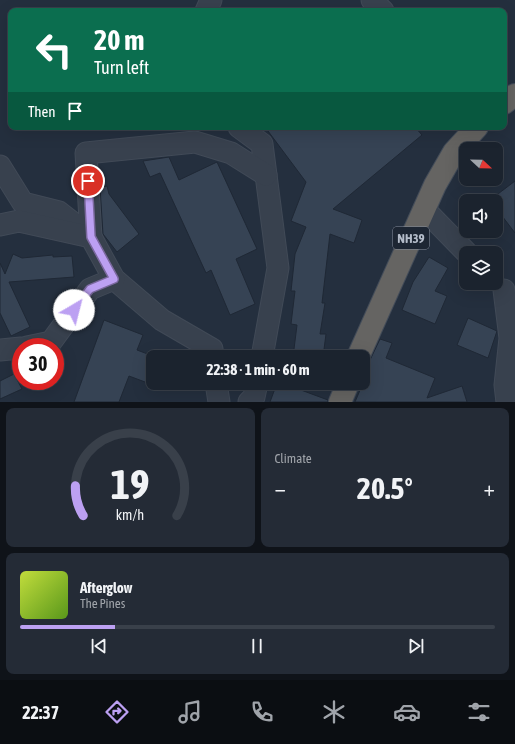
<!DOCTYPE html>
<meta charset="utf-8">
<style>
:root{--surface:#1b232e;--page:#242b36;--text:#f1f3f6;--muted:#a0a4aa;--line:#39404a;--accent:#bca0f2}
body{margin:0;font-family:"Asap Condensed",sans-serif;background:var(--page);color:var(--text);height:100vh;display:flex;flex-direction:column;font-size:15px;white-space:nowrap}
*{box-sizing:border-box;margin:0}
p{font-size:13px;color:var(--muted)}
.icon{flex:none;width:22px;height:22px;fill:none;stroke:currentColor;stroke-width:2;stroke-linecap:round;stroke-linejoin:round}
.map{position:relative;height:402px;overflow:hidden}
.details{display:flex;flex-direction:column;gap:6px;padding:6px;background:#0f1319;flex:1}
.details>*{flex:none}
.top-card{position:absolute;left:8px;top:8px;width:499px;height:122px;border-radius:8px;box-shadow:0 4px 16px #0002,0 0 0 1px var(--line);background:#0b6e4f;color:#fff;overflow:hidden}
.needle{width:26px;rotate:112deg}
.tools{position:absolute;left:459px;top:142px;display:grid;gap:8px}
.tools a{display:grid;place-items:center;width:44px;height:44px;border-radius:8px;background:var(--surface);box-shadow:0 4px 16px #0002,0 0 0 1px var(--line);font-size:20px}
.speed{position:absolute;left:12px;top:338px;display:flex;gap:8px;font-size:20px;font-weight:700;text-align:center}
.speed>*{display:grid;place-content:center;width:52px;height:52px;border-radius:50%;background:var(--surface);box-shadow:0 4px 16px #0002,0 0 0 1px var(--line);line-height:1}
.speed .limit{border:6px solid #d22;background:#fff;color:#111}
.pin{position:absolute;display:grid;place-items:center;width:34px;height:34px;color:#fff;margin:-17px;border:2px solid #fff;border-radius:50%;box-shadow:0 1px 4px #0007}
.me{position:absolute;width:44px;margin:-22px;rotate:37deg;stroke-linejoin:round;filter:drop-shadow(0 0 3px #0008)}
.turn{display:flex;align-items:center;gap:14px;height:84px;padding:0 20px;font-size:18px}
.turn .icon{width:52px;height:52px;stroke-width:2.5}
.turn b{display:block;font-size:28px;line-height:34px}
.then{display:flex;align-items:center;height:38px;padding:0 20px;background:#0003;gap:8px;font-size:15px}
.big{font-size:30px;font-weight:700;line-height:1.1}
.details .tile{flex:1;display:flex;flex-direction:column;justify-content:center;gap:6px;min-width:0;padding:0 14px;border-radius:8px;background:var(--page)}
.details .dial{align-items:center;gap:0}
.dial svg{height:104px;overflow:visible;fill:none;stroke:var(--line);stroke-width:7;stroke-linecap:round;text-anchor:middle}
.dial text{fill:var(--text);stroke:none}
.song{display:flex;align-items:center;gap:12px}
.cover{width:48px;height:48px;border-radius:6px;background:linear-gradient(135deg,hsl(70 70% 55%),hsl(90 70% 35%))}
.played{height:4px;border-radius:2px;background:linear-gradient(90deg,var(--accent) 20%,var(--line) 20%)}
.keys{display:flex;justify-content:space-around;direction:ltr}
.heat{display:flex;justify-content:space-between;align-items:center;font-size:22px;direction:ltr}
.details .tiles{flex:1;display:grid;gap:6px;grid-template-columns:1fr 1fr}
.tile:last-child{grid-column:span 2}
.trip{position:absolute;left:146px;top:350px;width:224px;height:40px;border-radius:8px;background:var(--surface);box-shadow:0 4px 16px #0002,0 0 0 1px var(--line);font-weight:700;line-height:40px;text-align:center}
.dock{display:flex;height:64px;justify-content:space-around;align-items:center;background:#0b0e12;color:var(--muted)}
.dock .icon{width:28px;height:28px}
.dock .current{color:var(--accent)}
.dock b{font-size:18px;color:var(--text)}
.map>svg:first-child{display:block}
.building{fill:#364354;stroke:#1f2835}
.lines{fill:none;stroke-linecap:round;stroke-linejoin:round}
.minor-casing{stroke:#414a57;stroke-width:23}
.trunk-casing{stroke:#434c59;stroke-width:24}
.minor{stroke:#38414e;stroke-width:21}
.trunk{stroke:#656462;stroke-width:22}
.route-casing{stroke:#7a689d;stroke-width:10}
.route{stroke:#bca0f2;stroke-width:7}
.labels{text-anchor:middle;stroke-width:4;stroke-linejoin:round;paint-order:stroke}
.shield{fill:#1d2633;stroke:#878f9c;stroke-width:1}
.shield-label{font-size:13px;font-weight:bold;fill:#b4bcc9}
</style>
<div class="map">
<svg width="515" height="402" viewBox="0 0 515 402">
<rect width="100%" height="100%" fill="#242f3e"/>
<g class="building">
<polygon points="265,127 415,127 422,135 333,209 362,220 354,243 330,234 322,303 325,303 320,334 326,334 323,357 293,357 297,325 291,324 295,291 291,291 295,254 306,227 291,221 306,182"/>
<polygon points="169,157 179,180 217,162 257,249 236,259 255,304 230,315 211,270 206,273 160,173 150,177 143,161"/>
<polygon points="515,181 515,233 496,208 496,201 490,200"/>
<polygon points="107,186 109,194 139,234 117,252 103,234 100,187"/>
<polygon points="13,254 22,258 53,255 53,257 72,256 74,277 9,282 30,327 11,336 0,313 0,263 5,274"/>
<polygon points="429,257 448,268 435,291 447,296 435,324 402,310 413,282"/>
<polygon points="468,318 497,331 488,358 457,345"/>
<polygon points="104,320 143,335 137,350 153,356 153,385 129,376 119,402 74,402"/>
<polygon points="380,339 392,343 386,358 435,378 427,398 462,386 467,402 355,402 363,383 363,368 369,362"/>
<polygon points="14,374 22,389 0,399 0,381"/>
<polygon points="277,383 282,383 328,400 328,402 270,402"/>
</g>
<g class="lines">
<g class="minor-casing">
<g id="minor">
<polyline points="372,0 383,11"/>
<polyline points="206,11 211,0"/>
<polyline points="239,127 262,144 278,268 262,357"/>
<polyline points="0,166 23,203 59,212 91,237 86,153 195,142 231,153 266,175"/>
<polyline points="424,209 467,253"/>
<polyline points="0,225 19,221 91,237 114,279 162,320 212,349 213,357"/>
<polyline points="504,290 510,338 505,385 507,402"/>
<polyline points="27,347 51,342 90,289 114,279"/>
<polyline points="0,350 21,348"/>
<polyline points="216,383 219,402"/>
<polyline points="249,402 254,397 257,383"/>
</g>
</g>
<g class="trunk-casing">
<g id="trunk">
<polyline points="504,103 515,95"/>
<polyline points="358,357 435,185 454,152 477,127"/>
<polyline points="340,402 348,383"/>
</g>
</g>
<use href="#minor" class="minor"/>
<use href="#trunk" class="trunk"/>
</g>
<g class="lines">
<g class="route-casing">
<polyline id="route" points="74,310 90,289 114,279 91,237 88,181"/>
</g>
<use href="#route" class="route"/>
</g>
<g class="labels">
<rect class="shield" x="393" y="227" width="36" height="22" rx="3"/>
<g class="shield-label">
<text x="411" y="243">NH39</text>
</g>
</g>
</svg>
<div class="tools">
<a><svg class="needle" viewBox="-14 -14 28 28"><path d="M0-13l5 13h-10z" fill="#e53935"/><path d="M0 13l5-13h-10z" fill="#a0a4aa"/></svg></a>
<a><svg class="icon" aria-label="sound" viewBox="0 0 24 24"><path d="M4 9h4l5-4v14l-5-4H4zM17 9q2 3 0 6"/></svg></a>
<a><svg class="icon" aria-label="layers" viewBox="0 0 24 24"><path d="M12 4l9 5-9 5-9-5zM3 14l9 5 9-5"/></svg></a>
</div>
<div class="speed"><div class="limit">30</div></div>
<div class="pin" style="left:88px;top:181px;background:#d93025"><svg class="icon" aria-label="arrive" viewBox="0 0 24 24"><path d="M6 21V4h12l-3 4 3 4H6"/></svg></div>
<svg class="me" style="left:74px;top:310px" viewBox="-20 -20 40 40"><circle r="19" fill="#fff"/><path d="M0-13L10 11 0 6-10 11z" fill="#bca0f2"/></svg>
<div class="trip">22:38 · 1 min · 60 m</div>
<div class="top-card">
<div class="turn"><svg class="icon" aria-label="left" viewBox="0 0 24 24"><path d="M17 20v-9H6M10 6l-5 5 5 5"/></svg><div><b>20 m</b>Turn left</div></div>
<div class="then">Then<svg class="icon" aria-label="arrive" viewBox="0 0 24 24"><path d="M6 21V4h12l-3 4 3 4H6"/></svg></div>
</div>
</div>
<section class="details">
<div class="tiles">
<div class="tile dial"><svg viewBox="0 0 100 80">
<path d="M14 69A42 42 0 1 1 86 69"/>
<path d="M14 69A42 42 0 0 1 8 46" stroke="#bca0f2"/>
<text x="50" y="56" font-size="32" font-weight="700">19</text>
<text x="50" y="72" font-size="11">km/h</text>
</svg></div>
<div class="tile"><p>Climate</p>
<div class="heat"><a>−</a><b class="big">20.5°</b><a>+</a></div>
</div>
<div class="tile">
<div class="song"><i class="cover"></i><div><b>Afterglow</b><p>The Pines</p></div></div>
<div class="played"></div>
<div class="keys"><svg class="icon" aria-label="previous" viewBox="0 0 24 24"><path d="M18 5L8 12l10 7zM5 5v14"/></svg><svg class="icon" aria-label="pause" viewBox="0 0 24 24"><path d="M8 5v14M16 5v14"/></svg><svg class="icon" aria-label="next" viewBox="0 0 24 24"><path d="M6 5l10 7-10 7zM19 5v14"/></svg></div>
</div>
</div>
</section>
<nav class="dock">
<b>22:37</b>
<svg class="icon current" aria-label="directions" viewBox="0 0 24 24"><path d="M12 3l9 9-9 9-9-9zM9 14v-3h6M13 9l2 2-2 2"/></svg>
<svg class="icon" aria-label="music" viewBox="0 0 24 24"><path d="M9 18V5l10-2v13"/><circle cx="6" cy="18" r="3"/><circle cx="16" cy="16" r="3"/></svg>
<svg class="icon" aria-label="phone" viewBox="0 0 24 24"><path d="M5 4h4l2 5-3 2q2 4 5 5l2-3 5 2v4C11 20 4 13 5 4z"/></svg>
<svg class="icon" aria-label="climate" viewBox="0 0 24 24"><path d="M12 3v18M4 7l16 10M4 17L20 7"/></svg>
<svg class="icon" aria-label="car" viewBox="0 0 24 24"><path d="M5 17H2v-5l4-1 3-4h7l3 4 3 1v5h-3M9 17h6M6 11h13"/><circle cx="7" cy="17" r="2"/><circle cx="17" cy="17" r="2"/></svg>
<svg class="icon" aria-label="filters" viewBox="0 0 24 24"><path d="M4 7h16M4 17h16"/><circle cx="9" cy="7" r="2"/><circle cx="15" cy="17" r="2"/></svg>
</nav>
